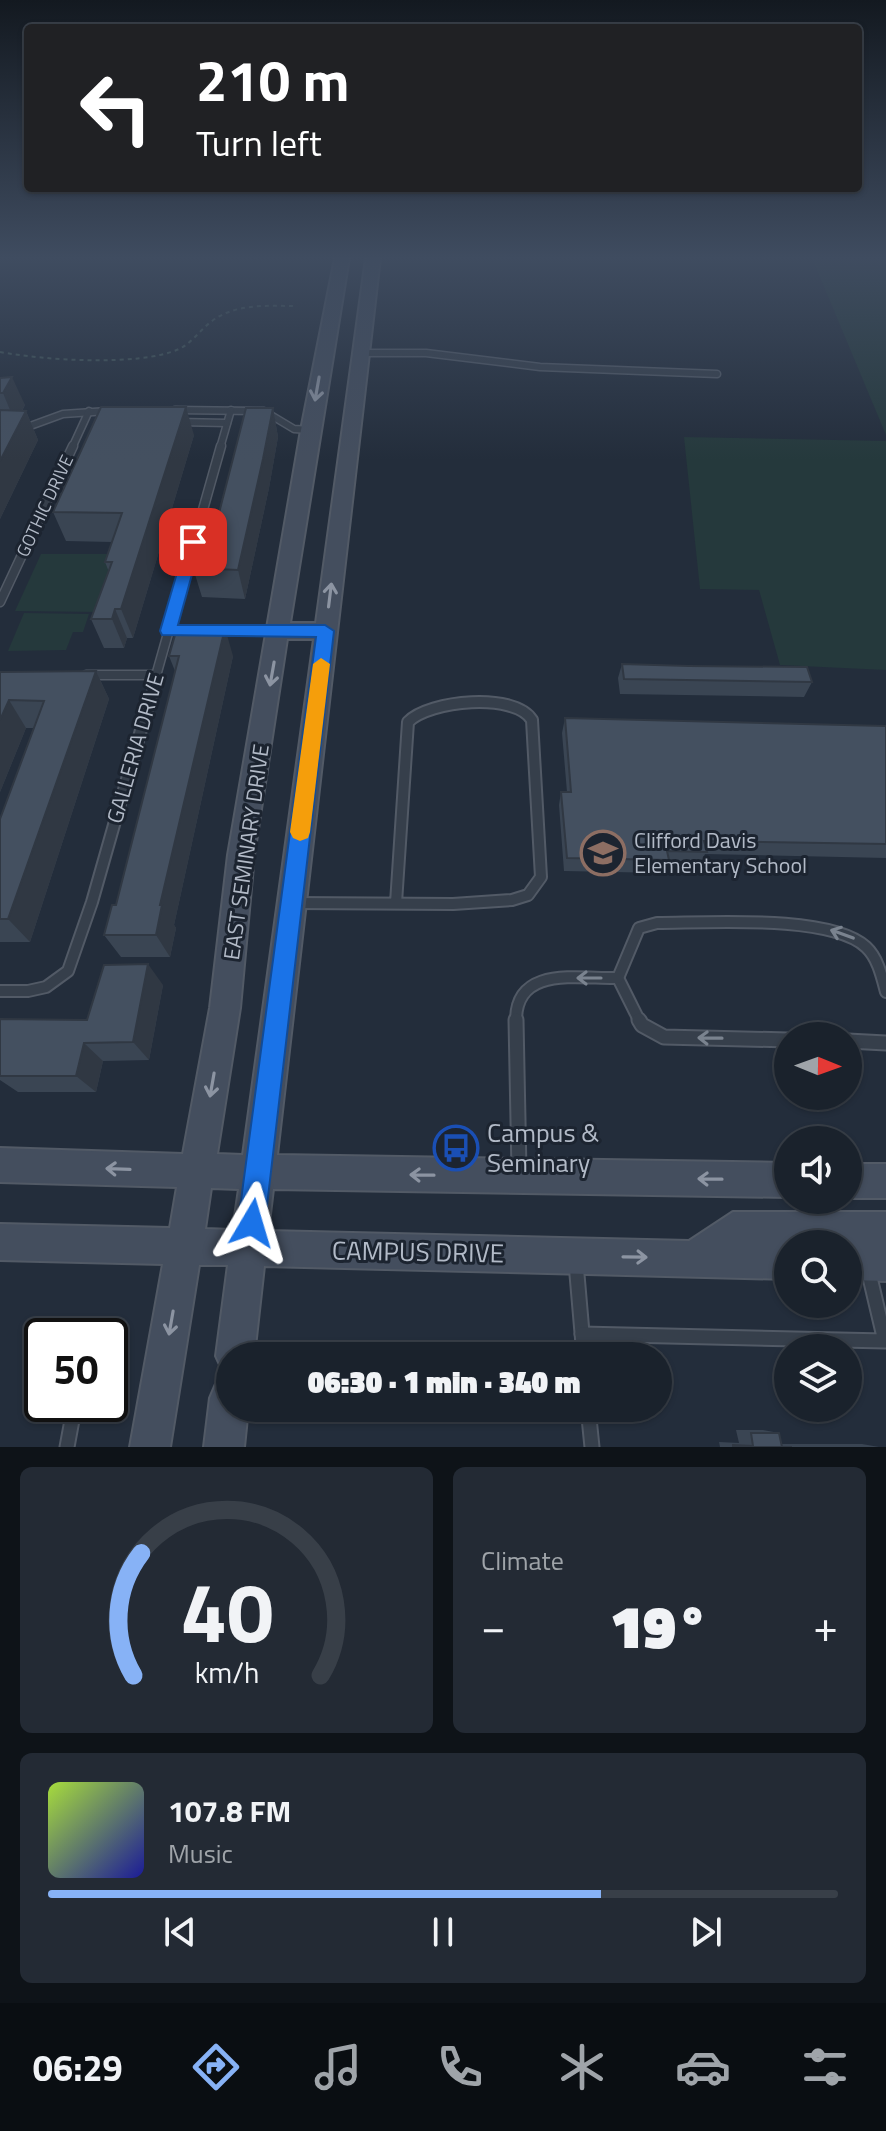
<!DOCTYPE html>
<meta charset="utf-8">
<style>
:root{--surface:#1a222c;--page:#232a34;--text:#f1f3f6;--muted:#9fa4a9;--line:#383f48;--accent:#87b2f6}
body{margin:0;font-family:"Titillium Web",sans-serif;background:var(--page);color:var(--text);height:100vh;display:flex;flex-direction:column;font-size:30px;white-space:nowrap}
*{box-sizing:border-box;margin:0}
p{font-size:26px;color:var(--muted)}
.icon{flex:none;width:44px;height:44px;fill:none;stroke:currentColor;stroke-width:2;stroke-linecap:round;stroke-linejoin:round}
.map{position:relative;height:1447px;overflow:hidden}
.sheet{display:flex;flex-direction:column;gap:20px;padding:20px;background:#0e1318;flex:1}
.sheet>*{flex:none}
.banner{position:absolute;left:24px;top:24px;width:838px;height:168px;border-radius:8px;box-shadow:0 2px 6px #0004,0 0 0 2px var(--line);background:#202124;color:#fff;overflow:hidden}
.needle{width:52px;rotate:91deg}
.tools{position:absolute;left:774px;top:1022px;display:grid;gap:16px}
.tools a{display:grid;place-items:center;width:88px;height:88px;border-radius:50%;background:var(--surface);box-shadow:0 2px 6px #0004,0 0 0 2px var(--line);font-size:40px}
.speed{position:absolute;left:24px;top:1318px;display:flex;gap:16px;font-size:40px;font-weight:700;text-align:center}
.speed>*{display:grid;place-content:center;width:104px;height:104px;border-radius:50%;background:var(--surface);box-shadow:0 2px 6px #0004,0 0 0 2px var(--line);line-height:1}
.speed .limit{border:4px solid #111;border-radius:12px;background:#fff;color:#111}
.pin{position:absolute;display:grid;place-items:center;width:68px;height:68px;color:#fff;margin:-34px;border-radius:16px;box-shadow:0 4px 12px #0006}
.me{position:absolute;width:88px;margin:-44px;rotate:7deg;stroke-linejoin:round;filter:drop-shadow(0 0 6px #0008)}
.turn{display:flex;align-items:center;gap:28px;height:168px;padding:0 40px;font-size:36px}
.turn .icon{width:104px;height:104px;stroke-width:2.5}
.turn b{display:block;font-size:56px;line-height:68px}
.big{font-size:60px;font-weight:800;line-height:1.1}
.sheet .card{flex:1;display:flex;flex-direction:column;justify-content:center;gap:12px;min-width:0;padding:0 28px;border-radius:12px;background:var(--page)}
.sheet .dial{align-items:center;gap:0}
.dial svg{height:208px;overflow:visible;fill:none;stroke:var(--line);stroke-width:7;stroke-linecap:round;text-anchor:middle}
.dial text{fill:var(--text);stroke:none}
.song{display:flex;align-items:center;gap:24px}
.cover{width:96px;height:96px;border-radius:12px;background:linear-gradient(135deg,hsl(80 70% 55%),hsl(240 70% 35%))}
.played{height:8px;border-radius:4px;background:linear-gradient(90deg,var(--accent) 70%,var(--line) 70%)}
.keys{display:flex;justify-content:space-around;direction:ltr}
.heat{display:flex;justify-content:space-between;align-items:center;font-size:44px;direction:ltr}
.sheet .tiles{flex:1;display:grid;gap:20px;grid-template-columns:1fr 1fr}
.card:last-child{grid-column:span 2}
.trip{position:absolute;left:216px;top:1342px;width:456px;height:80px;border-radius:40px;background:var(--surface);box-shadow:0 2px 6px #0004,0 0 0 2px var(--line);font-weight:800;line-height:80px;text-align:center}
.tabs{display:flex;height:128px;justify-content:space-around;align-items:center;background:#0a0e12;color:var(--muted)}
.tabs .icon{width:56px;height:56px}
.tabs .current{color:var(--accent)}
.tabs b{font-size:36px;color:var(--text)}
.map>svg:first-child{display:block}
.green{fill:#25393c}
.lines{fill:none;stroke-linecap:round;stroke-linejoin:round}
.service-far3-casing{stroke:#525a66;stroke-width:9}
.service-far2-casing{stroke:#525a66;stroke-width:11}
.service-far1-casing{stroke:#525a66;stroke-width:14}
.service-casing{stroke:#525a66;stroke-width:17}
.secondary-casing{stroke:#525a66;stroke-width:4}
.path{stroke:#425659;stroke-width:2;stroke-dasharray:4 4;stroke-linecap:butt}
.service-far3{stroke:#363f4b;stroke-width:6}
.service-far2{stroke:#363f4b;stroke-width:8}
.service-far1{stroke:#363f4b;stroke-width:10}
.service{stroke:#363f4b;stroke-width:13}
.secondary{fill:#444e5e;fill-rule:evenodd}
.wall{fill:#3a4553}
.shaded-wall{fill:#303843}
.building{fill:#445060;stroke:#303843;stroke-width:2}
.oneway{stroke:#8c94a2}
.oneway2{stroke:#7a838f}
.route{fill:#1a73e8;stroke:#114b97;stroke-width:2}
.slow{fill:#f59e0b}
.labels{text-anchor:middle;stroke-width:6;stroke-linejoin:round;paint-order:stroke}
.far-street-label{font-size:18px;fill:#b2bac7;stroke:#1c2430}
.street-label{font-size:22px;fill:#b2bac7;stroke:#1c2430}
.poi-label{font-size:22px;fill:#b2bac7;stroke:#1c2430;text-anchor:start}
.near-poi-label{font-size:26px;fill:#b2bac7;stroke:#1c2430;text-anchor:start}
.near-street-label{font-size:26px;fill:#b2bac7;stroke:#1c2430}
</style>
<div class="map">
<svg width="886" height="1447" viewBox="0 0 886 1447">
<rect width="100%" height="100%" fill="#232d3b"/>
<g class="green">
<polygon points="812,258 886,258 886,435"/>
<polygon points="684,437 886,441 886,670 780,665 759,590 700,589"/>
<polygon points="41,554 123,554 101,612 15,611"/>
<polygon points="24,613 89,614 83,632 73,632 66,650 8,651"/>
</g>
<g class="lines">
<g class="service-far3-casing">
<g id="service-far3">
<polyline points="361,353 426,353 540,367 717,374"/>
<polyline points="175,410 264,411 294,429 310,430"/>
<polyline points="178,422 227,423"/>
<polyline points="0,437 63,414 108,411"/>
<polyline points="72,448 89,411"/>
<polyline points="220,448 231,410"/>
</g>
</g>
<g class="service-far2-casing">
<g id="service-far2">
<polyline points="0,602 73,446"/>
<polyline points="215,631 277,631"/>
<polyline points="86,675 155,675"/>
<polyline points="150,697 221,446"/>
</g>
</g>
<g class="service-far1-casing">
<g id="service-far1">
<path d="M 295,903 L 453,904 L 512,900 L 528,895 L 541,877 L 532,720 C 515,692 429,700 408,722 L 396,903"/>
<polyline points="618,978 640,1022"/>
<polyline points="0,991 28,991 46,987 68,971 92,902 151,695"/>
<path d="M 516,1022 C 515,965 578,979 618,978 L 639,928 L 657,923 C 706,923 830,914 866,947 C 878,958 882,977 886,992"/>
</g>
</g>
<g class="service-casing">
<g id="service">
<polyline points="516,1020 519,1171"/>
<polyline points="639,1020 642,1025 664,1037 788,1040"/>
<polyline points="848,1041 886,1043"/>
<polyline points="576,1263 584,1356"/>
<polyline points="582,1334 885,1341 868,1269"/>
<polyline points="588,1408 592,1447"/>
<polyline points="67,1447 75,1404"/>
</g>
</g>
<g class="secondary-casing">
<g id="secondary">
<path d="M 335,258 L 349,258 L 290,623 L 316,623 L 366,258 L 380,258 L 277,1155 L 788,1163 L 788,1197 L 273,1189 L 268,1231 L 689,1241 L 733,1212 L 886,1212 L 886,1281 L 848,1280 L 848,1244 L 788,1244 L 788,1279 L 264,1266 L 254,1356 L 230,1356 L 230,1373 L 222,1369 L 216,1356 L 228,1265 L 199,1265 L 170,1447 L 130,1447 L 163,1264 L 0,1260 L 0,1224 L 170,1228 L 177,1187 L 0,1182 L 0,1148 L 183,1154 L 210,1008 L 228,855 L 301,430 ZM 287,639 L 314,639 L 243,1155 L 217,1154 L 240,1008 L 254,855 ZM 211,1188 L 239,1189 L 233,1230 L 205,1229 Z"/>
<rect x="848" y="1164" width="38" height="34"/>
<polygon points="230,1378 230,1408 248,1408 244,1447 204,1447 210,1398 216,1384"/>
</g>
</g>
<path class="path" d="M 0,352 C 43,360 139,367 179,349 C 192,343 200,330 212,321 C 236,303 268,306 296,306"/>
<use href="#service-far3" class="service-far3"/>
<use href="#service-far2" class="service-far2"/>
<use href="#service-far1" class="service-far1"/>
<use href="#service" class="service"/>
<use href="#secondary" class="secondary"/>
</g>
<g class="wall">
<polygon points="0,378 25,405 22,411 26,411 38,440 0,519"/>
<polygon points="273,408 278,437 269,488 245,599 202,597 193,568 210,548"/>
<polygon points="194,435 133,638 127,638 124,648 104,648 91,619 109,572 105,562 112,542 66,541 53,512"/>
<polygon points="169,656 233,656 174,925 176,928 170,957 121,957 104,935 116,905 175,671"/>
<polygon points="622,664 812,682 804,697 620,694 618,678"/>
<polygon points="96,671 109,699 30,942 0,942 0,819 34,728 26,728 0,792 0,672"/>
<polygon points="565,718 886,726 886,858 705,854 700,865 667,864 663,873 564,871 559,805 561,792 567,792 562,733"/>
<polygon points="163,985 149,1060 103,1061 96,1092 18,1092 0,1080 0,1019 87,1020"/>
<polygon points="736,1430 763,1430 779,1433 781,1444 862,1444 879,1447 720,1447 719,1442 739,1443"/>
</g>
<g class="shaded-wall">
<polygon points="12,377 25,405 15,422 3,393"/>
<polygon points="186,407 194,435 133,638 121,609"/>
<polygon points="273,408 278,437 269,488 245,599 238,570"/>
<polygon points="26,411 38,440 0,519 0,461"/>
<polygon points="115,609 127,638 124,648 112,619"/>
<polygon points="225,628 233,656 174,925 176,928 170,957 156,935 160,905"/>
<polygon points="96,671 109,699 30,942 8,919"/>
<polygon points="9,700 26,728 0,792 0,720"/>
<polygon points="148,964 163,985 149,1060 133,1042"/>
<polygon points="84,1043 103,1061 96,1092 76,1076"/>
</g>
<g class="building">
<polygon points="12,377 3,393 0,393 0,378"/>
<polygon points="101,407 186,407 121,609 115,609 112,619 91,619 112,562 105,562 122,513 53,512"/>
<polygon points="246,408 273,408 263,459 238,570 193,568 199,548 210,548"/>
<polygon points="0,410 26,411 0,461"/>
<polygon points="177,628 225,628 160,905 162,905 156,935 104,935 112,905 116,905 179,656 169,656"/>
<polygon points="622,664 689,666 807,667 812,682 624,679"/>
<polygon points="96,671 8,919 0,919 0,819 44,701 9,700 0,720 0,672"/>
<polygon points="565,718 886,726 886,844 704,841 707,852 667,851 669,860 567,858 561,792 571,792"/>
<polygon points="148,964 133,1042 84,1043 76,1076 0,1076 0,1019 87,1020 104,965"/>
<polygon points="751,1433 779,1433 782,1447 792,1447 733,1447 733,1445 753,1446"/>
</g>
<defs><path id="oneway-shaft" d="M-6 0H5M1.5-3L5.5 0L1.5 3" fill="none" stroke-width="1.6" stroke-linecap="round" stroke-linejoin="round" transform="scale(2)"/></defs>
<g class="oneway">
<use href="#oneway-shaft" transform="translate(317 389) rotate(100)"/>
<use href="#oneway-shaft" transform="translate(330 595) rotate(-83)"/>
<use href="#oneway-shaft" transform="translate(272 674) rotate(100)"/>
<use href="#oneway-shaft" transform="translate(212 1085) rotate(100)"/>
<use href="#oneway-shaft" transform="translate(118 1169) rotate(-178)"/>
<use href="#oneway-shaft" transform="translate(422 1175) rotate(-179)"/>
<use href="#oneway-shaft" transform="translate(710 1179) rotate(-179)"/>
<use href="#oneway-shaft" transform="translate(635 1257) rotate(1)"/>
<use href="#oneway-shaft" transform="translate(171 1323) rotate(100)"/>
</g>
<g class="oneway2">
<use href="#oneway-shaft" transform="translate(842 934) rotate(-160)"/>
<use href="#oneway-shaft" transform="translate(589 978) rotate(-180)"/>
<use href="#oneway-shaft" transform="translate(710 1038) rotate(-179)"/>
</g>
<linearGradient id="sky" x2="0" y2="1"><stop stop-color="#131920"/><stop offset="0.56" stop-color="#3f4c60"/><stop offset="1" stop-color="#3f4c60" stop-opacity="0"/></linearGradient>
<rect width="886" height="460" fill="url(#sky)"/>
<polygon class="route" points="193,537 201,542 178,625 325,625 334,631 265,1223 261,1232 252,1236 242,1232 238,1223 316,637 162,635 160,631 186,542"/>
<polygon class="slow" points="321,658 330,664 310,832 308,838 300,841 293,838 290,832 313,664"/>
<defs>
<g id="school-ring" transform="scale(2.3)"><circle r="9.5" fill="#1c2430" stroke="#8d6e63" stroke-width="1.5"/><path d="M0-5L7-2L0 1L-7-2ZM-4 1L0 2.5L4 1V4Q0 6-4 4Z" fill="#8d6e63"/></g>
<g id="bus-ring" transform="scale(2.3)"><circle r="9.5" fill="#1c2430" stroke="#1a4fb4" stroke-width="1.5"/><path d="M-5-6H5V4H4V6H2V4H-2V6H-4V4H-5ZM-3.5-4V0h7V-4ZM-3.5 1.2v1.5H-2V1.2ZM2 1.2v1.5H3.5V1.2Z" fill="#1a4fb4"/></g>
</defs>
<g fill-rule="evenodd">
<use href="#school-ring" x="603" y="853"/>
<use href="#bus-ring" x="456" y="1148"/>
</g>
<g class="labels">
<g class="far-street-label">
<text transform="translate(45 506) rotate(-65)" y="6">GOTHIC DRIVE</text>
</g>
<g class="street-label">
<text transform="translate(135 748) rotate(-74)" y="8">GALLERIA DRIVE</text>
<text transform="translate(246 852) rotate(-82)" y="8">EAST SEMINARY DRIVE</text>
</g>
<g class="poi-label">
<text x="634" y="848">Clifford Davis<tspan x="634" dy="25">Elementary School</tspan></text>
</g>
<g class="near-poi-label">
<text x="487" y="1142">Campus &amp;<tspan x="487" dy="30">Seminary</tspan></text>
</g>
<g class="near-street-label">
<text transform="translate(418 1252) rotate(1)" y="9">CAMPUS DRIVE</text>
</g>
</g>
</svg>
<div class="tools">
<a><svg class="needle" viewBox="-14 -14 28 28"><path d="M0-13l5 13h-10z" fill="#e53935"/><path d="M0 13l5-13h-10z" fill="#9fa4a9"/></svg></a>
<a><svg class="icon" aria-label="sound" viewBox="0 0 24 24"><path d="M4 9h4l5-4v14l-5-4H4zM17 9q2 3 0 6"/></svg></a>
<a><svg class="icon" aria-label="search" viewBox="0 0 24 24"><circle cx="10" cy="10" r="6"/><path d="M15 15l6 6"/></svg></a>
<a><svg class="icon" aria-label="layers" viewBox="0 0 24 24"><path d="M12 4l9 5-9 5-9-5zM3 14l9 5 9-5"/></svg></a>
</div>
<div class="speed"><div class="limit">50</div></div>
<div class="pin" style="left:193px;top:542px;background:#d93025"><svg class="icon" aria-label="arrive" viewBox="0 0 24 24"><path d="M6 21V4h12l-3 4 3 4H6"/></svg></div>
<svg class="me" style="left:252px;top:1223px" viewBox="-20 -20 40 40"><path d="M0-17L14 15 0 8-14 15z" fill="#1a73e8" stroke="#fff" stroke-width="4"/></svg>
<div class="trip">06:30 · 1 min · 340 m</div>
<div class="banner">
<div class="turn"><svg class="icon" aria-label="left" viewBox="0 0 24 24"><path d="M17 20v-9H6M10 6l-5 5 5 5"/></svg><div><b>210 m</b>Turn left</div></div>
</div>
</div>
<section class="sheet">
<div class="tiles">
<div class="card dial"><svg viewBox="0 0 100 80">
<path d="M14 69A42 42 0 1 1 86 69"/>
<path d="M14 69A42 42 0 0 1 17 22" stroke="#87b2f6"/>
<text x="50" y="56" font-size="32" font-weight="700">40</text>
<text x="50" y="72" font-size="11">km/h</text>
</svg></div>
<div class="card"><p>Climate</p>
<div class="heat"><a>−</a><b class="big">19°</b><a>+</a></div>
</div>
<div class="card">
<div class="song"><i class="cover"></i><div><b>107.8 FM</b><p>Music</p></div></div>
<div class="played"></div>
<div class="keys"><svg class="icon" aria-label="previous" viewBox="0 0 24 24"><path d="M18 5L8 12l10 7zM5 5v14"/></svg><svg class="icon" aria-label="pause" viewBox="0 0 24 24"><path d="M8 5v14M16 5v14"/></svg><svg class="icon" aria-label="next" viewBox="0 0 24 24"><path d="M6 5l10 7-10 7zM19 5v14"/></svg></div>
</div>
</div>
</section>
<nav class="tabs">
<b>06:29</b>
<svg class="icon current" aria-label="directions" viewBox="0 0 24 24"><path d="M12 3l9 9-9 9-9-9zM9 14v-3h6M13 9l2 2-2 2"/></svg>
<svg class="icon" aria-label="music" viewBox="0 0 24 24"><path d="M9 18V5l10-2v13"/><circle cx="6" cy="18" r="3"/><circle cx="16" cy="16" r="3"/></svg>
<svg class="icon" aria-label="phone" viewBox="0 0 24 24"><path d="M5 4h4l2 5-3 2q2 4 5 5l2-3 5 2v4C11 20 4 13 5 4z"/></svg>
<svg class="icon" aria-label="climate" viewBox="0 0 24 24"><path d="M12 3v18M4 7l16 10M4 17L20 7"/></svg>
<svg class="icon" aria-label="car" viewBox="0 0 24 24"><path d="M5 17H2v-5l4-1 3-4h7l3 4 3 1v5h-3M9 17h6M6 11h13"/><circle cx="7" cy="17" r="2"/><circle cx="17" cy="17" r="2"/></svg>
<svg class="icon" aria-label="filters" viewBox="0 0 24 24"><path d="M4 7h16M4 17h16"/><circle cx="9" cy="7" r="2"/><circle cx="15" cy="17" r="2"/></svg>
</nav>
